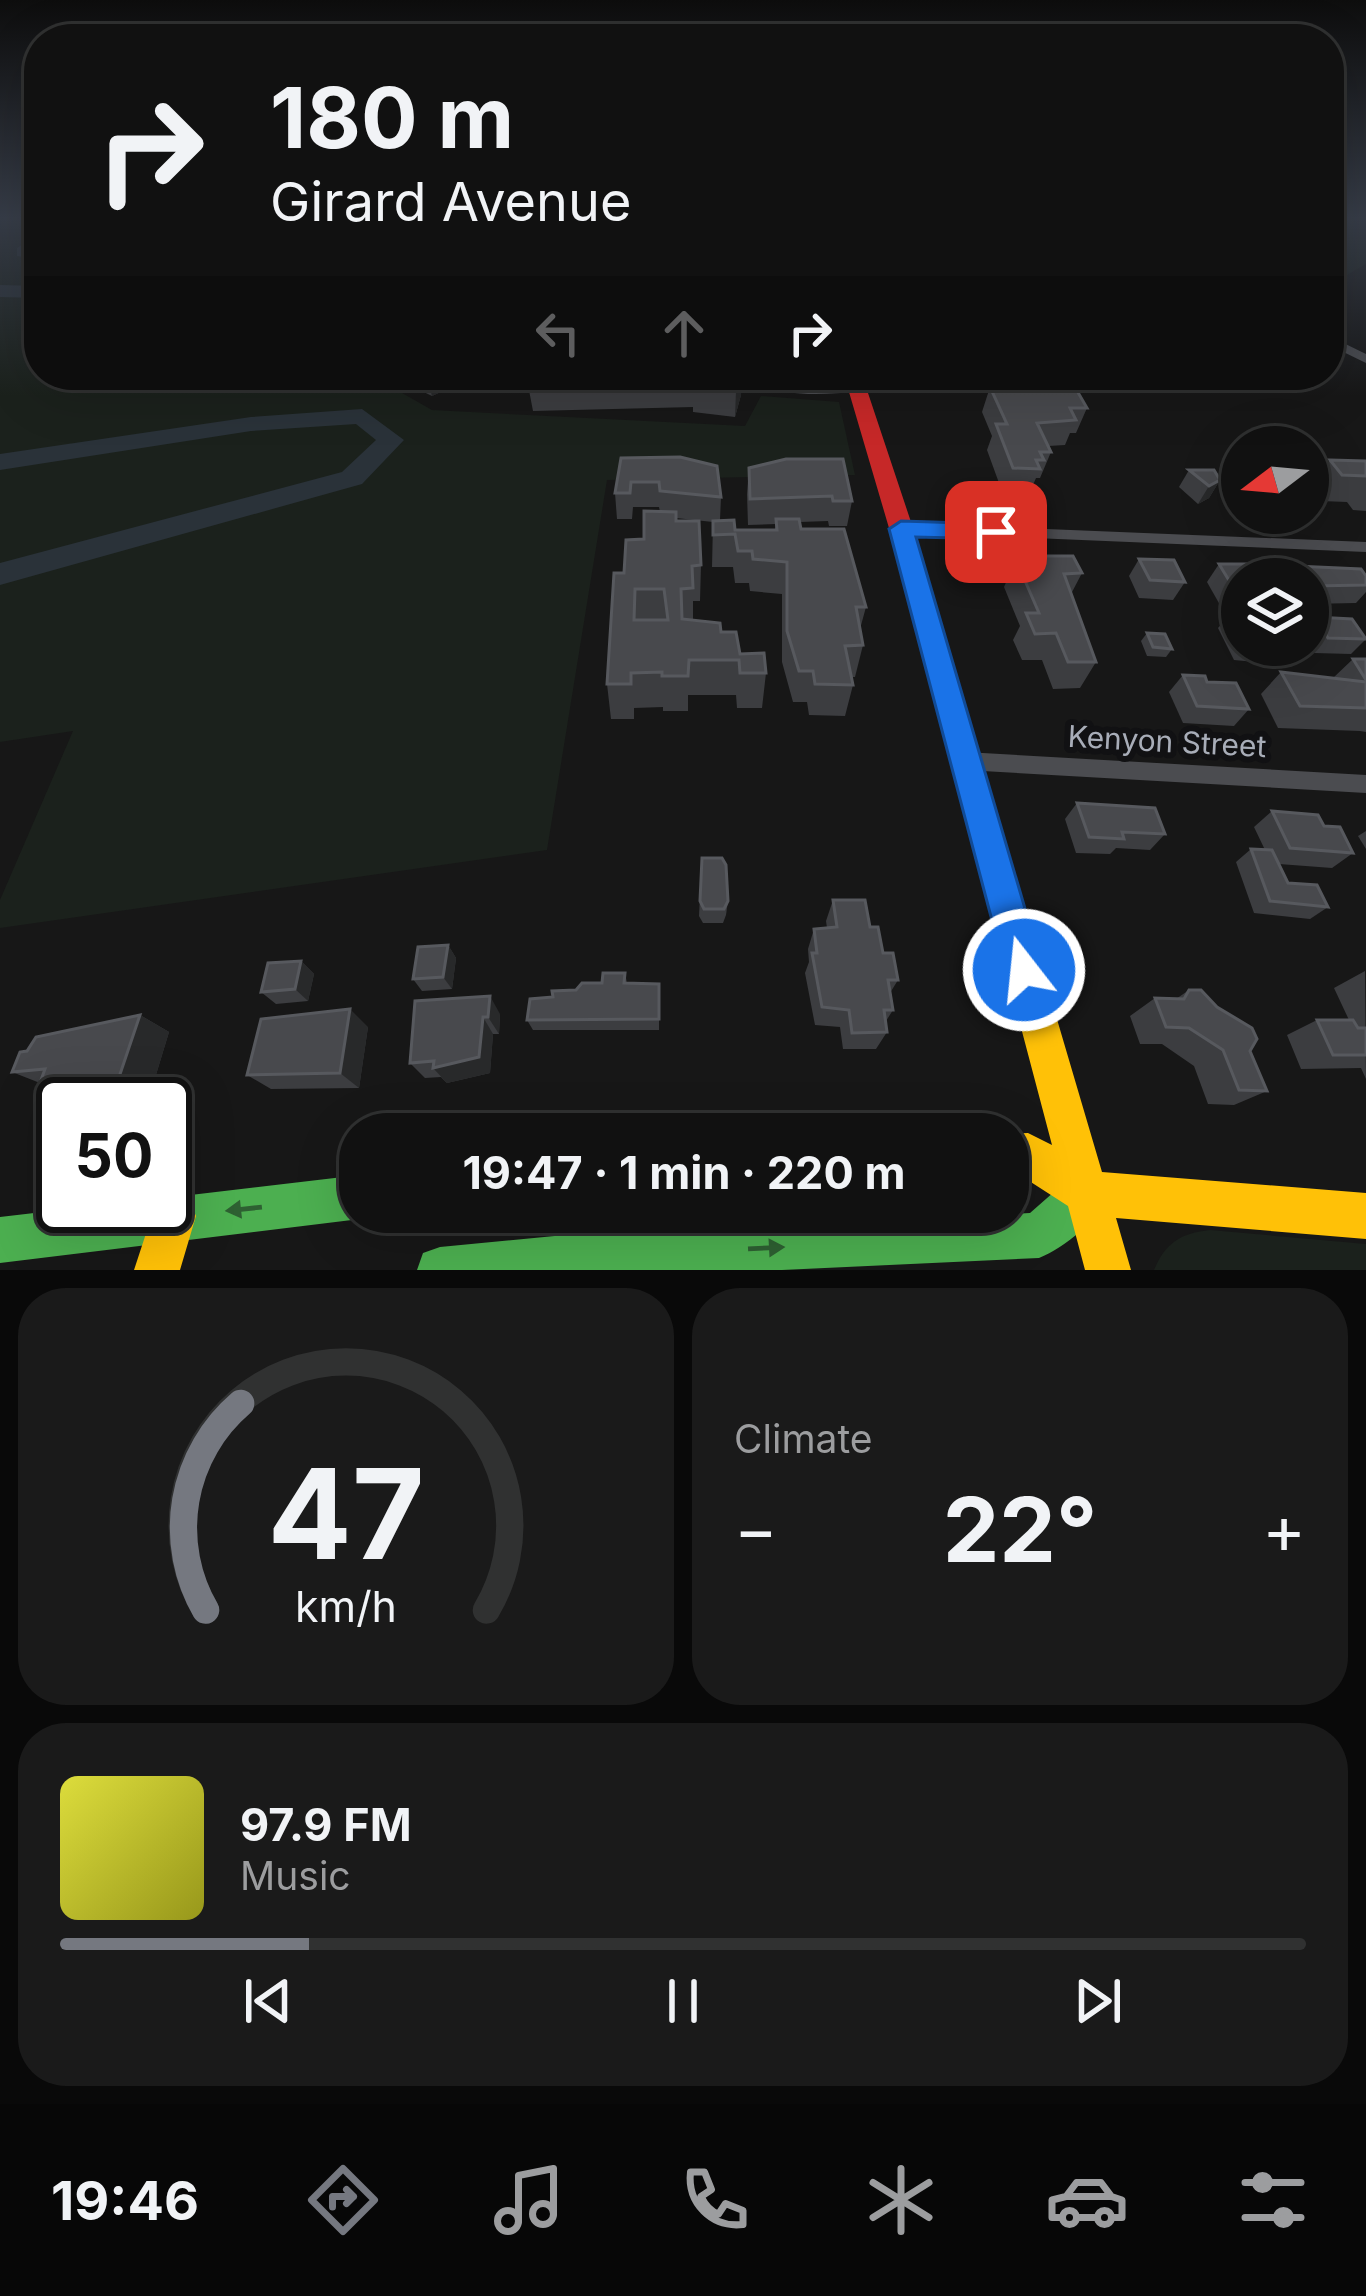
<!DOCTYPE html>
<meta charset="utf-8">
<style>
:root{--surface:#111;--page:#1a1a1a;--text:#f1f3f6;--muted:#9c9d9f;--line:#303131;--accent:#757880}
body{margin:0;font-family:Inter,sans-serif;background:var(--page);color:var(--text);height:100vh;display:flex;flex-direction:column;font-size:45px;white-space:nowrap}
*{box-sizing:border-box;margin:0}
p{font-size:39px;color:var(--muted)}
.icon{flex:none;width:66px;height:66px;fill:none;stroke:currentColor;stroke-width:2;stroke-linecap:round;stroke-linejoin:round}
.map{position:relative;height:1270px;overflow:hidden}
.details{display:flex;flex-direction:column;gap:18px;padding:18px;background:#090909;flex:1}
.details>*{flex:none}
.hud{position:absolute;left:24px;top:24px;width:1320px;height:366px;border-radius:48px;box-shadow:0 12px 48px #0002,0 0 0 3px var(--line);background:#111;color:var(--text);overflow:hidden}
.needle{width:78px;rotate:254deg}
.fabs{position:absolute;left:1221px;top:426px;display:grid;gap:24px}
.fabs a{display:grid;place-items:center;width:108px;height:108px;border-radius:50%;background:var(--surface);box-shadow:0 12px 48px #0002,0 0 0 3px var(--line);font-size:60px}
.speed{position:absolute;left:36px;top:1077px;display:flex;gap:24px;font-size:60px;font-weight:700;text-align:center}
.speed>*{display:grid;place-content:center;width:156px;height:156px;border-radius:50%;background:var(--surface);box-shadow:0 12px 48px #0002,0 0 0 3px var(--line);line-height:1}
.speed .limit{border:6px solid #111;border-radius:18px;background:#fff;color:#111}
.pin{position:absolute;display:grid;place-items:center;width:102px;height:102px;color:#fff;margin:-51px;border-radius:24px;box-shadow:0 6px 18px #0006}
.me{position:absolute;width:132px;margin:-66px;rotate:344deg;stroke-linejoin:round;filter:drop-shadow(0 0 9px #0008)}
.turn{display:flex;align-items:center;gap:42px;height:252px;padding:0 48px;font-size:54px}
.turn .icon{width:156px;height:156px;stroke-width:2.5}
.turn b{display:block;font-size:84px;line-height:102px}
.lanes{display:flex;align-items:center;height:114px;padding:0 48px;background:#0003;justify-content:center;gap:60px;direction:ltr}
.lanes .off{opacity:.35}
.big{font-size:90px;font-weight:700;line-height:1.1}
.details .card{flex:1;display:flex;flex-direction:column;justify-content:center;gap:18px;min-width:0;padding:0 42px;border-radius:48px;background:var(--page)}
.details .dial{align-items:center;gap:0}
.dial svg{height:312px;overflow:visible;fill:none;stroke:var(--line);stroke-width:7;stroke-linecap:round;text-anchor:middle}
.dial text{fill:var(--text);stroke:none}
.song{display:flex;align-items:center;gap:36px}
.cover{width:144px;height:144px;border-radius:18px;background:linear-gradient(135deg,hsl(60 70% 55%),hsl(60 70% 35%))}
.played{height:12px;border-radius:6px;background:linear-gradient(90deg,var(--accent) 20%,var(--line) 20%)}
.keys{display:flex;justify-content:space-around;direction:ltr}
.heat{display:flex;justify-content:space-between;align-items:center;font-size:66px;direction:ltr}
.details .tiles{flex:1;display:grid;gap:18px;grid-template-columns:1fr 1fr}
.card:last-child{grid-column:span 2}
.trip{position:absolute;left:339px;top:1113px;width:690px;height:120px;border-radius:48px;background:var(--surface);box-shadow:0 12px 48px #0002,0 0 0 3px var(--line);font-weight:700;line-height:120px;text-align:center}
.tabs{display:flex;height:192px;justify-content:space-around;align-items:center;background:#070707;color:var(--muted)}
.tabs .icon{width:84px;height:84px}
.tabs .current{color:var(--accent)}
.tabs b{font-size:54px;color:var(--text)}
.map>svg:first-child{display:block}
.green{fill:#1b211c}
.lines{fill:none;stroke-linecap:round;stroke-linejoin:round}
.river{fill:#2a3239;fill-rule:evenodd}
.street{fill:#4b4c50;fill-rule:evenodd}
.fast{fill:#4caf50;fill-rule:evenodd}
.slow{fill:#ffc107;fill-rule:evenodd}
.jam{fill:#c62828;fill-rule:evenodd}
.wall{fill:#3c3d40}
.shaded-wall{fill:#28292a}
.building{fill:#48494d;stroke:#57595e;stroke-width:3;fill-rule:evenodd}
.oneway{fill:#2e6032}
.route{fill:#1a73e8;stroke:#114b97;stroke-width:3}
.labels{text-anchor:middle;stroke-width:12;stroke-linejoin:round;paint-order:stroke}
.street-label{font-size:30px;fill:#a8adb8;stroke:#111113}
</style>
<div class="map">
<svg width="1366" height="1270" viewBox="0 0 1366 1270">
<rect width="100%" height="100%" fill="#171717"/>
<g class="green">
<polygon points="0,218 39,218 39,375 237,375 254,390 388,385 432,410 745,426 761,396 839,402 855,475 607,480 547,850 0,928 0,900 73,731 0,742"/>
<polygon points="1329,218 1366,218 1366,264 1347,275 1329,270"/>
<path d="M 1210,1230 L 1366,1244 L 1366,1270 L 1154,1270 C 1165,1243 1181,1233 1210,1230 Z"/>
</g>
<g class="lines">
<g class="river">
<polygon points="39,235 39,259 17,256 17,248"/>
<polygon points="0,285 39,286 39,298 0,297"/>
<polygon points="362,409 404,440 362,484 0,585 0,563 342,472 376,440 356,424 251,431 0,470 0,454 251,417"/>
</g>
<g class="street">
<polygon points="1329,336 1366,354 1366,363 1329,345"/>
<polygon points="483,375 535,375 556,380 550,384 489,379"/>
<path d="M 752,375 L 767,375 L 792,385 L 857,384 L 863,388 L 857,392 C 821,394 781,400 752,375 Z"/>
<polygon points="901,523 1366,542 1366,552 895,532 893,528"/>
<polygon points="965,752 1366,775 1366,793 965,770 958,767 955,761 958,755"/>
</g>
<g class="fast">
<path d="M 1087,1171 L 1103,1177 L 1109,1193 C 1098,1220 1066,1247 1039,1258 L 782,1270 L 417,1270 L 423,1253 L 440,1247 L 565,1235 L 566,1212 L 610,1212 L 611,1232 L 1030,1213 L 1071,1177 Z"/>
<polygon points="360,1175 360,1212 376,1212 360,1219 0,1263 0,1217 94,1206 165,1206 165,1198"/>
</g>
<g class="slow">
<polygon points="1018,930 1031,935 1036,948 1102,1172 1366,1193 1366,1239 1116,1218 1131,1270 1085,1270 1068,1206 1023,1177 1008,1178 1008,1134 1028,1133 1052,1145 1000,948 1005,935"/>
<polygon points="173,1193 189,1200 196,1216 180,1270 134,1270 155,1206 165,1206 165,1197"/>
</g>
<polygon class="jam" points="844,375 862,375 913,528 1036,948 1031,961 1018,966 1005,961 1000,948 889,528"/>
</g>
<g class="wall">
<polygon points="397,375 466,375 467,380 432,396 399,380"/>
<polygon points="742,375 741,395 735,417 693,412 693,407 533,411 528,385"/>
<polygon points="956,375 976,375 976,377 967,377 963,390"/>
<polygon points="1001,375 1018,375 1056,388 1087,408 1076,433 1070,433 1065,445 1048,446 1051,452 1040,478 1036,478 1029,494 1003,494 987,450 992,436 982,412 990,387 997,387"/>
<polygon points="621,458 721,497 720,520 735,530 775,530 776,524 748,525 747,494 749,468 852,501 847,526 829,526 828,521 800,522 801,529 866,607 860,629 863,645 855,677 851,677 853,685 845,716 809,715 807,702 793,702 782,662 782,594 750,591 749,583 735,583 733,567 712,567 713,522 676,518 701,565 700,601 693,601 693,620 721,632 740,654 766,673 762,708 737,708 736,695 688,695 688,711 663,711 663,707 634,708 634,719 611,719 607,684 624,573 660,512 659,507 633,507 632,519 617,519 615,493"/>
<polygon points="1330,460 1366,461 1366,511 1353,510 1347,502 1321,501 1310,487"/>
<polygon points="1189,470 1220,480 1209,498 1198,504 1179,487"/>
<polygon points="1018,548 1043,556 1082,573 1071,594 1096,662 1080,688 1053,689 1042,660 1022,660 1013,640 1020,626 1004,587 1008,578 1007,575"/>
<polygon points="1139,559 1185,582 1173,600 1139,598 1129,576"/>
<polygon points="1219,564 1242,579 1242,606 1220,605 1207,582"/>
<polygon points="1295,566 1366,576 1366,592 1356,603 1308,604 1308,579 1284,579"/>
<polygon points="1315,617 1366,639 1351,654 1314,653 1308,642 1308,625"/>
<polygon points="1225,620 1262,653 1255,662 1234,660 1218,628"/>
<polygon points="1147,633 1172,649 1166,657 1147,656 1141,641"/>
<polygon points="1353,659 1366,659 1366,732 1360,731 1278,728 1261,694 1281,672 1333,678"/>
<polygon points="1183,675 1207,682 1249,709 1234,726 1183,723 1169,692"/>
<polygon points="1077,803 1165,834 1150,850 1116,848 1110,854 1076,853 1065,819"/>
<polygon points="1272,811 1324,826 1353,853 1332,868 1279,864 1288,883 1328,907 1310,919 1254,913 1236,862 1251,849 1265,850 1254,827"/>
<polygon points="1366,831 1366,849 1358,836"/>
<polygon points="702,858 728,901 726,915 723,923 703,923 699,916"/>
<polygon points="833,900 870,927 898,980 890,993 893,1010 886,1021 887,1032 876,1049 843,1049 840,1027 815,1025 805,973 809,962 808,949 814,929 827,928 826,921"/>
<polygon points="448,945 456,958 452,989 422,991 413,979"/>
<polygon points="301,961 314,974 308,1001 276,1004 261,992"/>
<polygon points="1365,971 1366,1079 1361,1068 1301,1069 1287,1035 1317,1020 1349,1020 1334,988"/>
<polygon points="625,973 627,983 659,984 659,1030 533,1030 527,1020 553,997 602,983"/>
<polygon points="1189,990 1250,1051 1267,1091 1234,1105 1208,1104 1194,1066 1162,1044 1140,1044 1130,1016 1155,998 1176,999"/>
<polygon points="415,1001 500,1014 499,1034 493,1034 490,1073 447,1083 441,1077 425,1078 410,1063"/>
<polygon points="140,1015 169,1032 148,1101 117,1104 68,1104 37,1091 40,1083 12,1072 27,1051"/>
<polygon points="368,1027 359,1088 271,1089 247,1075"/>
</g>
<g class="shaded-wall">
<polygon points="319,375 344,375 320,379"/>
<polygon points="426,375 466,375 467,380 432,396"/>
<polygon points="741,375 741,395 735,417 736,391"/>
<polygon points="1220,480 1209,498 1198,504 1209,486"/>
<polygon points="448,945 456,958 452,989 443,977"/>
<polygon points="301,961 314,974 308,1001 295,989"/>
<polygon points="490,996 500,1014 499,1034 488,1017"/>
<polygon points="350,1009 368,1027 359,1088 340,1073"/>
<polygon points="140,1015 169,1032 148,1101 116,1086"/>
<polygon points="483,1017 493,1034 490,1073 447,1083 433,1068"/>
</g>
<g class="building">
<polygon points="531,375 741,375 736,391 693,386 696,381 528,385"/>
<polygon points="1002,375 1050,378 1056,388 1076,389 1087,408 1070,408 1076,420 1037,423 1051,452 1040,452 1044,460 1036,460 1040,469 1013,468 996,424 1007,424 990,387 1008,388"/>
<polygon points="680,457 717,466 721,497 660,491 659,482 631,482 630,493 615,493 621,458"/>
<polygon points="786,459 843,459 852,501 833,501 832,496 750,499 749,468"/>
<polygon points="1330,460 1366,461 1366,476 1342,475"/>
<polygon points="1189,470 1214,470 1220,480 1209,486"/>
<path d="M 644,511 L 676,512 L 676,521 L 699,521 L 701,565 L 692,566 L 693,588 L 681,589 L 682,619 L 720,623 L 721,632 L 736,632 L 740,654 L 764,653 L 766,673 L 740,673 L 739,660 L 689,660 L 688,676 L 662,676 L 662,672 L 631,673 L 631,684 L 607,684 L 614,573 L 624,573 L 626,540 L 644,539 ZM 635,589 L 664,589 L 668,620 L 634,620 Z"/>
<polygon points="776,519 799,519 801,529 844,529 866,607 856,607 863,645 845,646 853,685 815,684 813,671 799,671 787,631 787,562 753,559 752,551 738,551 735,534 713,535 713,521 734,520 735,530 777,530"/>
<polygon points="1039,547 1043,556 1073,556 1082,573 1064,574 1096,662 1068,662 1056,633 1035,634 1026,613 1039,613 1016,560 1024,560 1018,548"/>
<polygon points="1139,559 1174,560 1185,582 1150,580"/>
<polygon points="1219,564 1257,564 1268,572 1264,575 1267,579 1242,579 1242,588 1233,587"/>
<polygon points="1295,566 1361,569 1366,576 1366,585 1312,586"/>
<polygon points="1315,617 1352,619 1366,639 1328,638"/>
<polygon points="1225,620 1241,620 1242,645 1257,645 1262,653 1241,651"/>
<polygon points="1147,633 1165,634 1172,649 1153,647"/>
<polygon points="1353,659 1366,659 1366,680"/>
<polygon points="1281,672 1366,682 1366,708 1300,706"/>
<polygon points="1183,675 1205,676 1207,682 1236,683 1249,709 1197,706"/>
<polygon points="1077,803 1155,808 1165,834 1122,832 1124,839 1089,837"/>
<polygon points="1272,811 1318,815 1324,826 1340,827 1353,853 1290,848"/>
<polygon points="1251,849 1272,850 1288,883 1317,885 1328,907 1270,901"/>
<polygon points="702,858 722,858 726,865 728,901 724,909 704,909 700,901"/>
<polygon points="833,900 865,900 870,927 878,927 883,953 893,953 898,980 888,980 893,1010 884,1010 887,1032 852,1033 849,1010 822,1007 812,953 817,953 814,929 837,927"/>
<polygon points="448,945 443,977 413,979 418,947"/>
<polygon points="301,961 295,989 261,992 268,963"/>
<polygon points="603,973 625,973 624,983 659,984 659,1019 527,1020 530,999 553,997 552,991 576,990 582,983 602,983"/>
<polygon points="1189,990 1201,990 1217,1007 1252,1028 1257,1039 1250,1051 1267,1091 1239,1090 1223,1050 1189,1028 1166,1027 1155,998 1184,999"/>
<polygon points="490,996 488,1017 483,1017 479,1057 433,1068 434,1061 410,1063 415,1001"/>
<polygon points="350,1009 340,1073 247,1075 261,1019"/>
<polygon points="140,1015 116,1086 43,1094 45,1090 37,1091 45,1069 12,1072 20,1052 27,1051 36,1037"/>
<polygon points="1317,1020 1353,1020 1358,1028 1366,1028 1366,1055 1333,1055"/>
</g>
<defs><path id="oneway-solid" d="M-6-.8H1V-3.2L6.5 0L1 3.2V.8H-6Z" transform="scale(3)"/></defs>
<g class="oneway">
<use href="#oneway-solid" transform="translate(244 1209) rotate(174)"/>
<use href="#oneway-solid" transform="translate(766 1248) rotate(-3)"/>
</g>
<linearGradient id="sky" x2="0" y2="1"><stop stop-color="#0d0d0d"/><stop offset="0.55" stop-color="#363c47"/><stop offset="1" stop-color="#363c47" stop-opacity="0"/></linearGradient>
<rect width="1366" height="396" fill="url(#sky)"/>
<polygon class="route" points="901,521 996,524 1008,532 996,539 916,537 1043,970 1037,983 1024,989 1011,983 1005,970 889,529"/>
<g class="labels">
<g class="street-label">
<text transform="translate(1167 742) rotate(3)" y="10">Kenyon Street</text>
</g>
</g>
</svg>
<div class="fabs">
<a><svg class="needle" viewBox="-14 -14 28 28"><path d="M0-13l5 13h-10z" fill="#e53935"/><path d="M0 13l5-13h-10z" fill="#9c9d9f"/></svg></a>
<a><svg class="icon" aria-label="layers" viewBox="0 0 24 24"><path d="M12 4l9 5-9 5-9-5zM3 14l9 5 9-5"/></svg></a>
</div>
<div class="speed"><div class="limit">50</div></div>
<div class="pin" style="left:996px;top:532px;background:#d93025"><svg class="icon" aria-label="arrive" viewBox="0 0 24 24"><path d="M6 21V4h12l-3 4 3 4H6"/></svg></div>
<svg class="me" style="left:1024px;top:970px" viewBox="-20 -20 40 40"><circle r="17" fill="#1a73e8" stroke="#fff" stroke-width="3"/><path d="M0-11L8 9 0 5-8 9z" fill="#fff"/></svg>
<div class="trip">19:47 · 1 min · 220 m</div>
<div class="hud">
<div class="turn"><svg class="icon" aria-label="right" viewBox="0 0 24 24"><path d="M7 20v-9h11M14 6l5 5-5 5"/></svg><div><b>180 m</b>Girard Avenue</div></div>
<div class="lanes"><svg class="icon off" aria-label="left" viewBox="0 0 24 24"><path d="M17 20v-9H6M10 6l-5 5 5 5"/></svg><svg class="icon off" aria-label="ahead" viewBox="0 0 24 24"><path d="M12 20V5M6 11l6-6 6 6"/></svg><svg class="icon" aria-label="right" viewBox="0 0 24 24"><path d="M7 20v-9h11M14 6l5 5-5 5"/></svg></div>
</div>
</div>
<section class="details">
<div class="tiles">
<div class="card dial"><svg viewBox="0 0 100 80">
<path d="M14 69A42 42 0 1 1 86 69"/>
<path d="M14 69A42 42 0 0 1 23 16" stroke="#757880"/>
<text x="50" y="56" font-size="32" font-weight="700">47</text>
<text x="50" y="72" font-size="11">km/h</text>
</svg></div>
<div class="card"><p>Climate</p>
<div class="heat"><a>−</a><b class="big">22°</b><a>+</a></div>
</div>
<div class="card">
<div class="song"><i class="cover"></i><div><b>97.9 FM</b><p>Music</p></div></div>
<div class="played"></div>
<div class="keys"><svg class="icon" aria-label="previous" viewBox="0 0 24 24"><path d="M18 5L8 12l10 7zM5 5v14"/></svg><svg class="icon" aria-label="pause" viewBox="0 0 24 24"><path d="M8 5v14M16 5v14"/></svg><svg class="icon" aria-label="next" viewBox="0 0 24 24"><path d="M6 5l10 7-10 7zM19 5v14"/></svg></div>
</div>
</div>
</section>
<nav class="tabs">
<b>19:46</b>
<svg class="icon current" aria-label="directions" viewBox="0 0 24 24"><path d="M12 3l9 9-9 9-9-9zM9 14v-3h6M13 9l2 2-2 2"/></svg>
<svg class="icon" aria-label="music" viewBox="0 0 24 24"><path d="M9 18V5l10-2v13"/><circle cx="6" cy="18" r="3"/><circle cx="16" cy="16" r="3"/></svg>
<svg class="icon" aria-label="phone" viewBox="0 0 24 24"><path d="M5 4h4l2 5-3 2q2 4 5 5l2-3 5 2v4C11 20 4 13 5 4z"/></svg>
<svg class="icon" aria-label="climate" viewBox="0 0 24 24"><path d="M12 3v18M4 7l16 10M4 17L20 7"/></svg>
<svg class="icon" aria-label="car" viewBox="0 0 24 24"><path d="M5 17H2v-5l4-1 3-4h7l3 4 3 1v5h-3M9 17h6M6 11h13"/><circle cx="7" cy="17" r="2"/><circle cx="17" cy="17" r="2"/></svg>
<svg class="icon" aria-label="filters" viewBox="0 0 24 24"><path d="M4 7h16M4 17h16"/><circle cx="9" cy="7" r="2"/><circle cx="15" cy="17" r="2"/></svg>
</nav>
